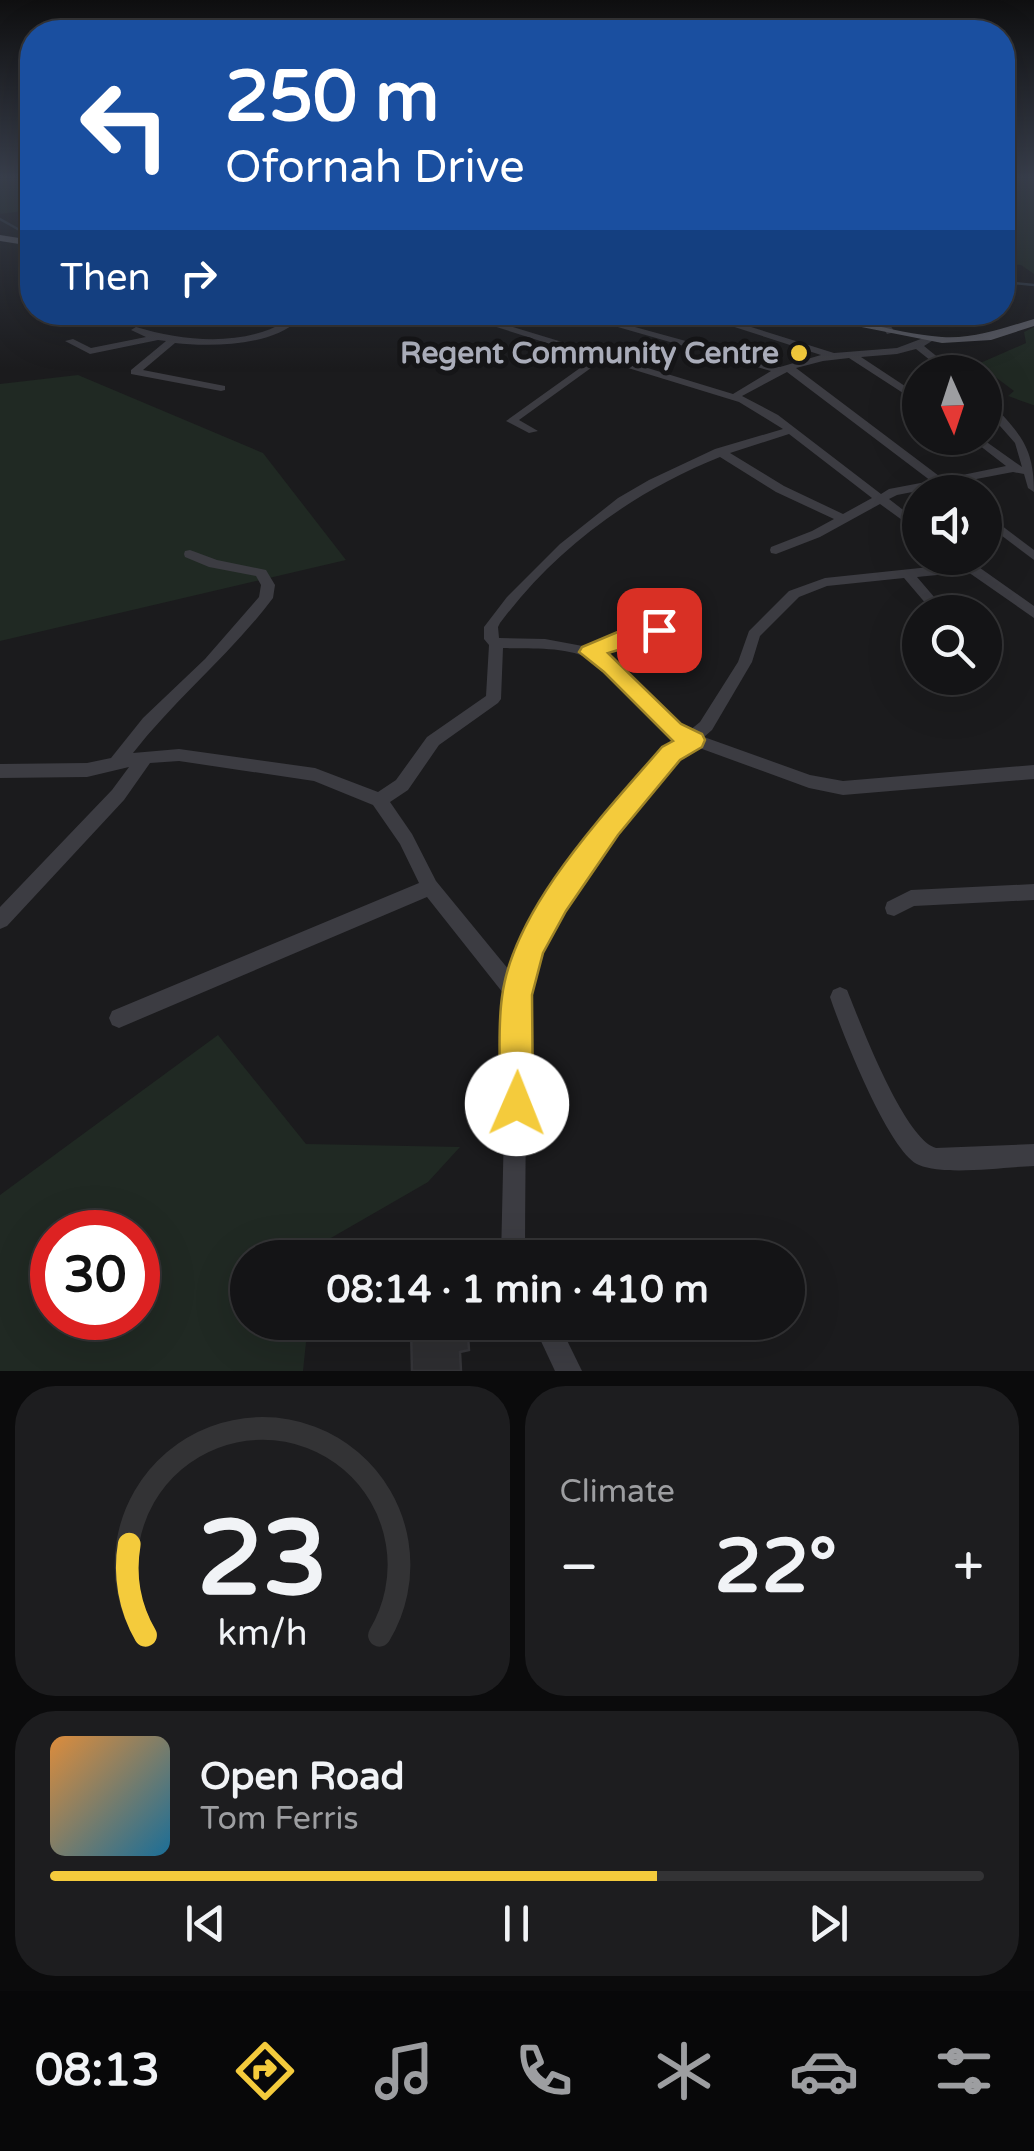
<!DOCTYPE html>
<meta charset="utf-8">
<style>
:root{--surface:#141416;--page:#1d1d1f;--text:#f1f3f6;--muted:#9d9ea1;--line:#333335;--accent:#f4cb3c}
body{margin:0;font-family:"Varela Round",sans-serif;background:var(--page);color:var(--text);height:100vh;display:flex;flex-direction:column;font-size:38px;white-space:nowrap}
*{box-sizing:border-box;margin:0}
p{font-size:32px;color:var(--muted)}
.icon{flex:none;width:55px;height:55px;fill:none;stroke:currentColor;stroke-width:2;stroke-linecap:round;stroke-linejoin:round}
.map{position:relative;height:1371px;overflow:hidden}
.panel{display:flex;flex-direction:column;gap:15px;padding:15px;background:#0b0b0c;flex:1}
.panel>*{flex:none}
.top-card{position:absolute;left:20px;top:20px;width:995px;height:305px;border-radius:40px;box-shadow:0 10px 40px #0002,0 0 0 2px var(--line);background:#1a4fa0;color:#fff;overflow:hidden}
.needle{width:65px;rotate:177deg}
.controls{position:absolute;left:902px;top:355px;display:grid;gap:20px}
.controls a{display:grid;place-items:center;width:100px;height:100px;border-radius:50%;background:var(--surface);box-shadow:0 10px 40px #0002,0 0 0 2px var(--line);font-size:50px}
.speed{position:absolute;left:30px;top:1210px;display:flex;gap:20px;font-size:50px;font-weight:700;text-align:center}
.speed>*{display:grid;place-content:center;width:130px;height:130px;border-radius:50%;background:var(--surface);box-shadow:0 10px 40px #0002,0 0 0 2px var(--line);line-height:1}
.speed .limit{border:15px solid #d22;background:#fff;color:#111}
.pin{position:absolute;display:grid;place-items:center;width:85px;height:85px;color:#fff;margin:-42px;border-radius:20px;box-shadow:0 5px 15px #0006}
.me{position:absolute;width:110px;margin:-55px;rotate:1deg;stroke-linejoin:round;filter:drop-shadow(0 0 8px #0008)}
.turn{display:flex;align-items:center;gap:35px;height:210px;padding:0 40px;font-size:45px}
.turn .icon{width:130px;height:130px;stroke-width:2.5}
.turn b{display:block;font-size:70px;line-height:85px}
.then{display:flex;align-items:center;height:95px;padding:0 40px;background:#0003;gap:20px;font-size:38px}
.big{font-size:75px;font-weight:700;line-height:1.1}
.panel .tile{flex:1;display:flex;flex-direction:column;justify-content:center;gap:15px;min-width:0;padding:0 35px;border-radius:40px;background:var(--page)}
.panel .dial{align-items:center;gap:0}
.dial svg{height:260px;overflow:visible;fill:none;stroke:var(--line);stroke-width:7;stroke-linecap:round;text-anchor:middle}
.dial text{fill:var(--text);stroke:none}
.song{display:flex;align-items:center;gap:30px}
.cover{width:120px;height:120px;border-radius:15px;background:linear-gradient(135deg,hsl(30 70% 55%),hsl(200 70% 35%))}
.played{height:10px;border-radius:5px;background:linear-gradient(90deg,var(--accent) 65%,var(--line) 65%)}
.keys{display:flex;justify-content:space-around;direction:ltr}
.heat{display:flex;justify-content:space-between;align-items:center;font-size:55px;direction:ltr}
.panel .tiles{flex:1;display:grid;gap:15px;grid-template-columns:1fr 1fr}
.tile:last-child{grid-column:span 2}
.trip{position:absolute;left:230px;top:1240px;width:575px;height:100px;border-radius:50px;background:var(--surface);box-shadow:0 10px 40px #0002,0 0 0 2px var(--line);font-weight:700;line-height:100px;text-align:center}
.dock{display:flex;height:160px;justify-content:space-around;align-items:center;background:#080809;color:var(--muted)}
.dock .icon{width:70px;height:70px}
.dock .active{color:var(--accent)}
.dock b{font-size:45px;color:var(--text)}
.map>svg:first-child{display:block}
.green{fill:#202923;fill-rule:evenodd}
.lines{fill:none;stroke-linecap:round;stroke-linejoin:round}
.stream{stroke:#303842;stroke-width:2.5}
.building{fill:#2e2e31;stroke:#353539;stroke-width:2.5}
.minor{fill:#3c3c42;fill-rule:evenodd}
.major{fill:#585961;fill-rule:evenodd}
.route{fill:#f4cb3c;stroke:#9f8427;stroke-width:2.5}
.poi-dot{fill:#f4cb3c;stroke:#161618;stroke-width:4}
.labels{text-anchor:middle;stroke-width:10;stroke-linejoin:round;paint-order:stroke}
.far-poi-label{font-size:30px;font-weight:bold;fill:#adb0bd;stroke:#161618;text-anchor:end}
</style>
<div class="map">
<svg width="1034" height="1371" viewBox="0 0 1034 1371">
<rect width="100%" height="100%" fill="#1b1b1d"/>
<g class="green">
<polygon points="0,177 32,177 32,210 0,214"/>
<polygon points="1002,177 1034,177 1034,274 1021,265 1003,263"/>
<path d="M 1003,307 L 1007,312 C 969,334 933,329 892,316 L 893,312 L 1002,312 Z"/>
<polygon points="1034,327 1034,405 1033,405 1008,396 1014,391 978,364 1026,343 1024,332"/>
<polygon points="78,375 263,453 346,560 0,641 0,384"/>
<path d="M 218,1035 L 306,1144 L 460,1147 L 428,1182 L 317,1246 L 316,1257 L 248,1258 L 248,1322 L 308,1323 L 303,1371 L 0,1371 L 0,1195 ZM 52,1232 L 138,1232 L 138,1318 L 52,1318 Z"/>
</g>
<g class="lines">
<g class="stream">
<polyline points="0,219 32,237"/>
<polyline points="1002,282 1034,285"/>
<polyline points="1002,295 1013,298 1002,303"/>
<polyline points="844,312 878,320"/>
<polyline points="885,322 960,323 995,312"/>
</g>
</g>
<polygon class="building" points="426,1322 467,1322 469,1350 460,1352 461,1371 412,1371 411,1328 426,1326"/>
<g class="lines">
<g class="minor">
<path d="M 229,312 L 257,312 L 287,316 L 289,312 L 298,312 L 296,318 L 298,320 C 273,346 210,347 175,343 L 143,370 L 225,386 L 225,390 L 221,391 L 131,374 L 131,370 L 166,341 L 158,340 L 90,354 L 65,341 L 73,339 L 91,348 L 146,337 L 131,330 L 136,327 C 183,341 241,347 285,322 Z"/>
<path d="M 449,312 L 464,312 L 733,394 L 771,371 L 576,315 L 584,313 L 780,367 L 821,355 L 688,312 L 703,312 L 834,353 L 897,348 L 926,337 L 932,337 L 932,341 L 924,346 L 956,372 L 945,372 L 916,349 L 897,354 L 861,357 L 920,396 L 920,404 L 849,358 L 823,361 L 796,368 L 943,479 L 1006,466 L 970,438 L 981,438 L 1022,467 L 1015,443 L 985,409 L 985,399 L 989,400 C 1018,433 1034,444 1034,492 L 1028,488 L 1024,474 L 1013,472 L 950,484 L 959,492 L 946,492 L 938,487 L 897,495 L 889,499 L 920,523 L 920,533 L 880,504 L 820,537 L 776,554 L 771,553 L 770,550 L 771,547 L 812,531 L 834,519 L 776,492 L 720,457 C 633,492 557,547 500,623 L 498,627 L 499,638 L 545,639 L 588,647 L 622,634 L 652,627 L 637,612 L 639,609 C 652,606 664,618 666,630 L 664,633 L 630,641 L 601,653 L 617,663 L 685,730 L 689,731 L 700,722 L 738,662 L 749,631 L 789,591 L 825,578 L 958,564 L 952,558 L 966,558 L 1034,606 L 1034,618 L 968,572 L 917,577 L 947,612 L 933,612 L 904,578 L 827,586 L 799,597 L 760,636 L 752,662 L 712,730 L 704,737 L 810,775 L 843,781 L 1034,765 L 1034,779 L 843,795 L 809,788 L 694,746 C 639,793 534,925 527,997 C 524,1025 527,1054 526,1081 C 526,1140 525,1199 525,1258 L 501,1258 L 507,998 L 427,897 L 119,1028 L 112,1025 L 109,1018 L 112,1011 L 419,883 L 400,844 L 373,805 L 314,781 L 179,761 L 150,763 L 124,800 L 7,926 L 0,929 L 0,907 L 112,790 L 129,767 L 87,777 L 0,778 L 0,764 L 87,763 L 111,758 L 143,718 L 205,659 L 259,597 L 261,585 L 256,576 L 209,567 L 185,557 L 184,554 L 185,551 L 190,550 L 217,560 L 266,570 L 275,585 L 273,598 C 231,654 176,698 133,753 L 179,749 L 315,768 L 378,792 L 396,780 L 427,737 L 486,696 L 489,645 L 484,639 L 484,627 L 507,597 L 560,544 L 618,498 L 649,480 L 715,449 L 783,429 L 739,402 L 602,360 L 519,420 L 538,431 L 529,433 L 506,421 L 594,358 ZM 787,372 L 931,481 L 889,489 L 881,494 L 778,415 L 742,396 ZM 789,434 L 872,498 L 843,514 L 784,486 L 730,453 ZM 503,648 C 529,649 564,646 588,658 C 619,674 649,713 673,738 L 678,740 C 640,772 610,812 581,852 C 553,891 526,928 513,975 L 436,881 L 412,834 L 390,802 L 408,790 L 439,745 L 498,703 L 501,699 Z"/>
<path d="M 864,312 C 881,312 885,318 895,332 L 887,334 L 878,320 Z"/>
<polygon points="985,513 1034,550 1034,560 985,523"/>
<polygon points="1034,884 1034,900 914,906 894,916 887,914 885,908 887,902 911,890"/>
<path d="M 840,987 L 847,990 C 860,1022 904,1139 936,1148 L 1034,1144 L 1034,1166 C 1004,1167 945,1176 919,1165 C 889,1153 841,1030 830,997 L 833,990 Z"/>
<polygon points="532,1322 558,1322 582,1371 555,1371"/>
</g>
<g class="major">
<polygon points="0,235 32,240 32,246 0,241"/>
<path d="M 786,312 C 839,312 889,333 942,337 C 975,339 1003,328 1034,319 L 1034,326 L 991,340 L 942,343 Z"/>
</g>
</g>
<linearGradient id="sky" x2="0" y2="1"><stop stop-color="#0f0f10"/><stop offset="0.48" stop-color="#393f4c"/><stop offset="1" stop-color="#393f4c" stop-opacity="0"/></linearGradient>
<rect width="1034" height="369" fill="url(#sky)"/>
<path class="route" d="M 659,623 L 667,625 L 670,630 L 667,635 L 608,653 L 681,724 L 702,734 L 705,740 L 702,747 L 680,760 L 618,835 L 566,911 L 543,953 L 532,995 L 533,1104 L 528,1116 L 517,1121 L 505,1116 L 500,1104 C 501,1069 497,1032 502,997 C 513,908 606,812 662,747 L 673,741 L 604,672 L 579,652 L 582,647 L 620,631 Z"/>
<circle class="poi-dot" cx="799" cy="353" r="10"/>
<g class="labels">
<g class="far-poi-label">
<text x="779" y="363">Regent Community Centre</text>
</g>
</g>
</svg>
<div class="controls">
<a><svg class="needle" viewBox="-14 -14 28 28"><path d="M0-13l5 13h-10z" fill="#e53935"/><path d="M0 13l5-13h-10z" fill="#9d9ea1"/></svg></a>
<a><svg class="icon" aria-label="sound" viewBox="0 0 24 24"><path d="M4 9h4l5-4v14l-5-4H4zM17 9q2 3 0 6"/></svg></a>
<a><svg class="icon" aria-label="search" viewBox="0 0 24 24"><circle cx="10" cy="10" r="6"/><path d="M15 15l6 6"/></svg></a>
</div>
<div class="speed"><div class="limit">30</div></div>
<div class="pin" style="left:659px;top:630px;background:#d93025"><svg class="icon" aria-label="arrive" viewBox="0 0 24 24"><path d="M6 21V4h12l-3 4 3 4H6"/></svg></div>
<svg class="me" style="left:517px;top:1104px" viewBox="-20 -20 40 40"><circle r="19" fill="#fff"/><path d="M0-13L10 11 0 6-10 11z" fill="#f4cb3c"/></svg>
<div class="trip">08:14 · 1 min · 410 m</div>
<div class="top-card">
<div class="turn"><svg class="icon" aria-label="left" viewBox="0 0 24 24"><path d="M17 20v-9H6M10 6l-5 5 5 5"/></svg><div><b>250 m</b>Ofornah Drive</div></div>
<div class="then">Then<svg class="icon" aria-label="right" viewBox="0 0 24 24"><path d="M7 20v-9h11M14 6l5 5-5 5"/></svg></div>
</div>
</div>
<section class="panel">
<div class="tiles">
<div class="tile dial"><svg viewBox="0 0 100 80">
<path d="M14 69A42 42 0 1 1 86 69"/>
<path d="M14 69A42 42 0 0 1 9 41" stroke="#f4cb3c"/>
<text x="50" y="56" font-size="32" font-weight="700">23</text>
<text x="50" y="72" font-size="11">km/h</text>
</svg></div>
<div class="tile"><p>Climate</p>
<div class="heat"><a>−</a><b class="big">22°</b><a>+</a></div>
</div>
<div class="tile">
<div class="song"><i class="cover"></i><div><b>Open Road</b><p>Tom Ferris</p></div></div>
<div class="played"></div>
<div class="keys"><svg class="icon" aria-label="previous" viewBox="0 0 24 24"><path d="M18 5L8 12l10 7zM5 5v14"/></svg><svg class="icon" aria-label="pause" viewBox="0 0 24 24"><path d="M8 5v14M16 5v14"/></svg><svg class="icon" aria-label="next" viewBox="0 0 24 24"><path d="M6 5l10 7-10 7zM19 5v14"/></svg></div>
</div>
</div>
</section>
<nav class="dock">
<b>08:13</b>
<svg class="icon active" aria-label="directions" viewBox="0 0 24 24"><path d="M12 3l9 9-9 9-9-9zM9 14v-3h6M13 9l2 2-2 2"/></svg>
<svg class="icon" aria-label="music" viewBox="0 0 24 24"><path d="M9 18V5l10-2v13"/><circle cx="6" cy="18" r="3"/><circle cx="16" cy="16" r="3"/></svg>
<svg class="icon" aria-label="phone" viewBox="0 0 24 24"><path d="M5 4h4l2 5-3 2q2 4 5 5l2-3 5 2v4C11 20 4 13 5 4z"/></svg>
<svg class="icon" aria-label="climate" viewBox="0 0 24 24"><path d="M12 3v18M4 7l16 10M4 17L20 7"/></svg>
<svg class="icon" aria-label="car" viewBox="0 0 24 24"><path d="M5 17H2v-5l4-1 3-4h7l3 4 3 1v5h-3M9 17h6M6 11h13"/><circle cx="7" cy="17" r="2"/><circle cx="17" cy="17" r="2"/></svg>
<svg class="icon" aria-label="filters" viewBox="0 0 24 24"><path d="M4 7h16M4 17h16"/><circle cx="9" cy="7" r="2"/><circle cx="15" cy="17" r="2"/></svg>
</nav>
